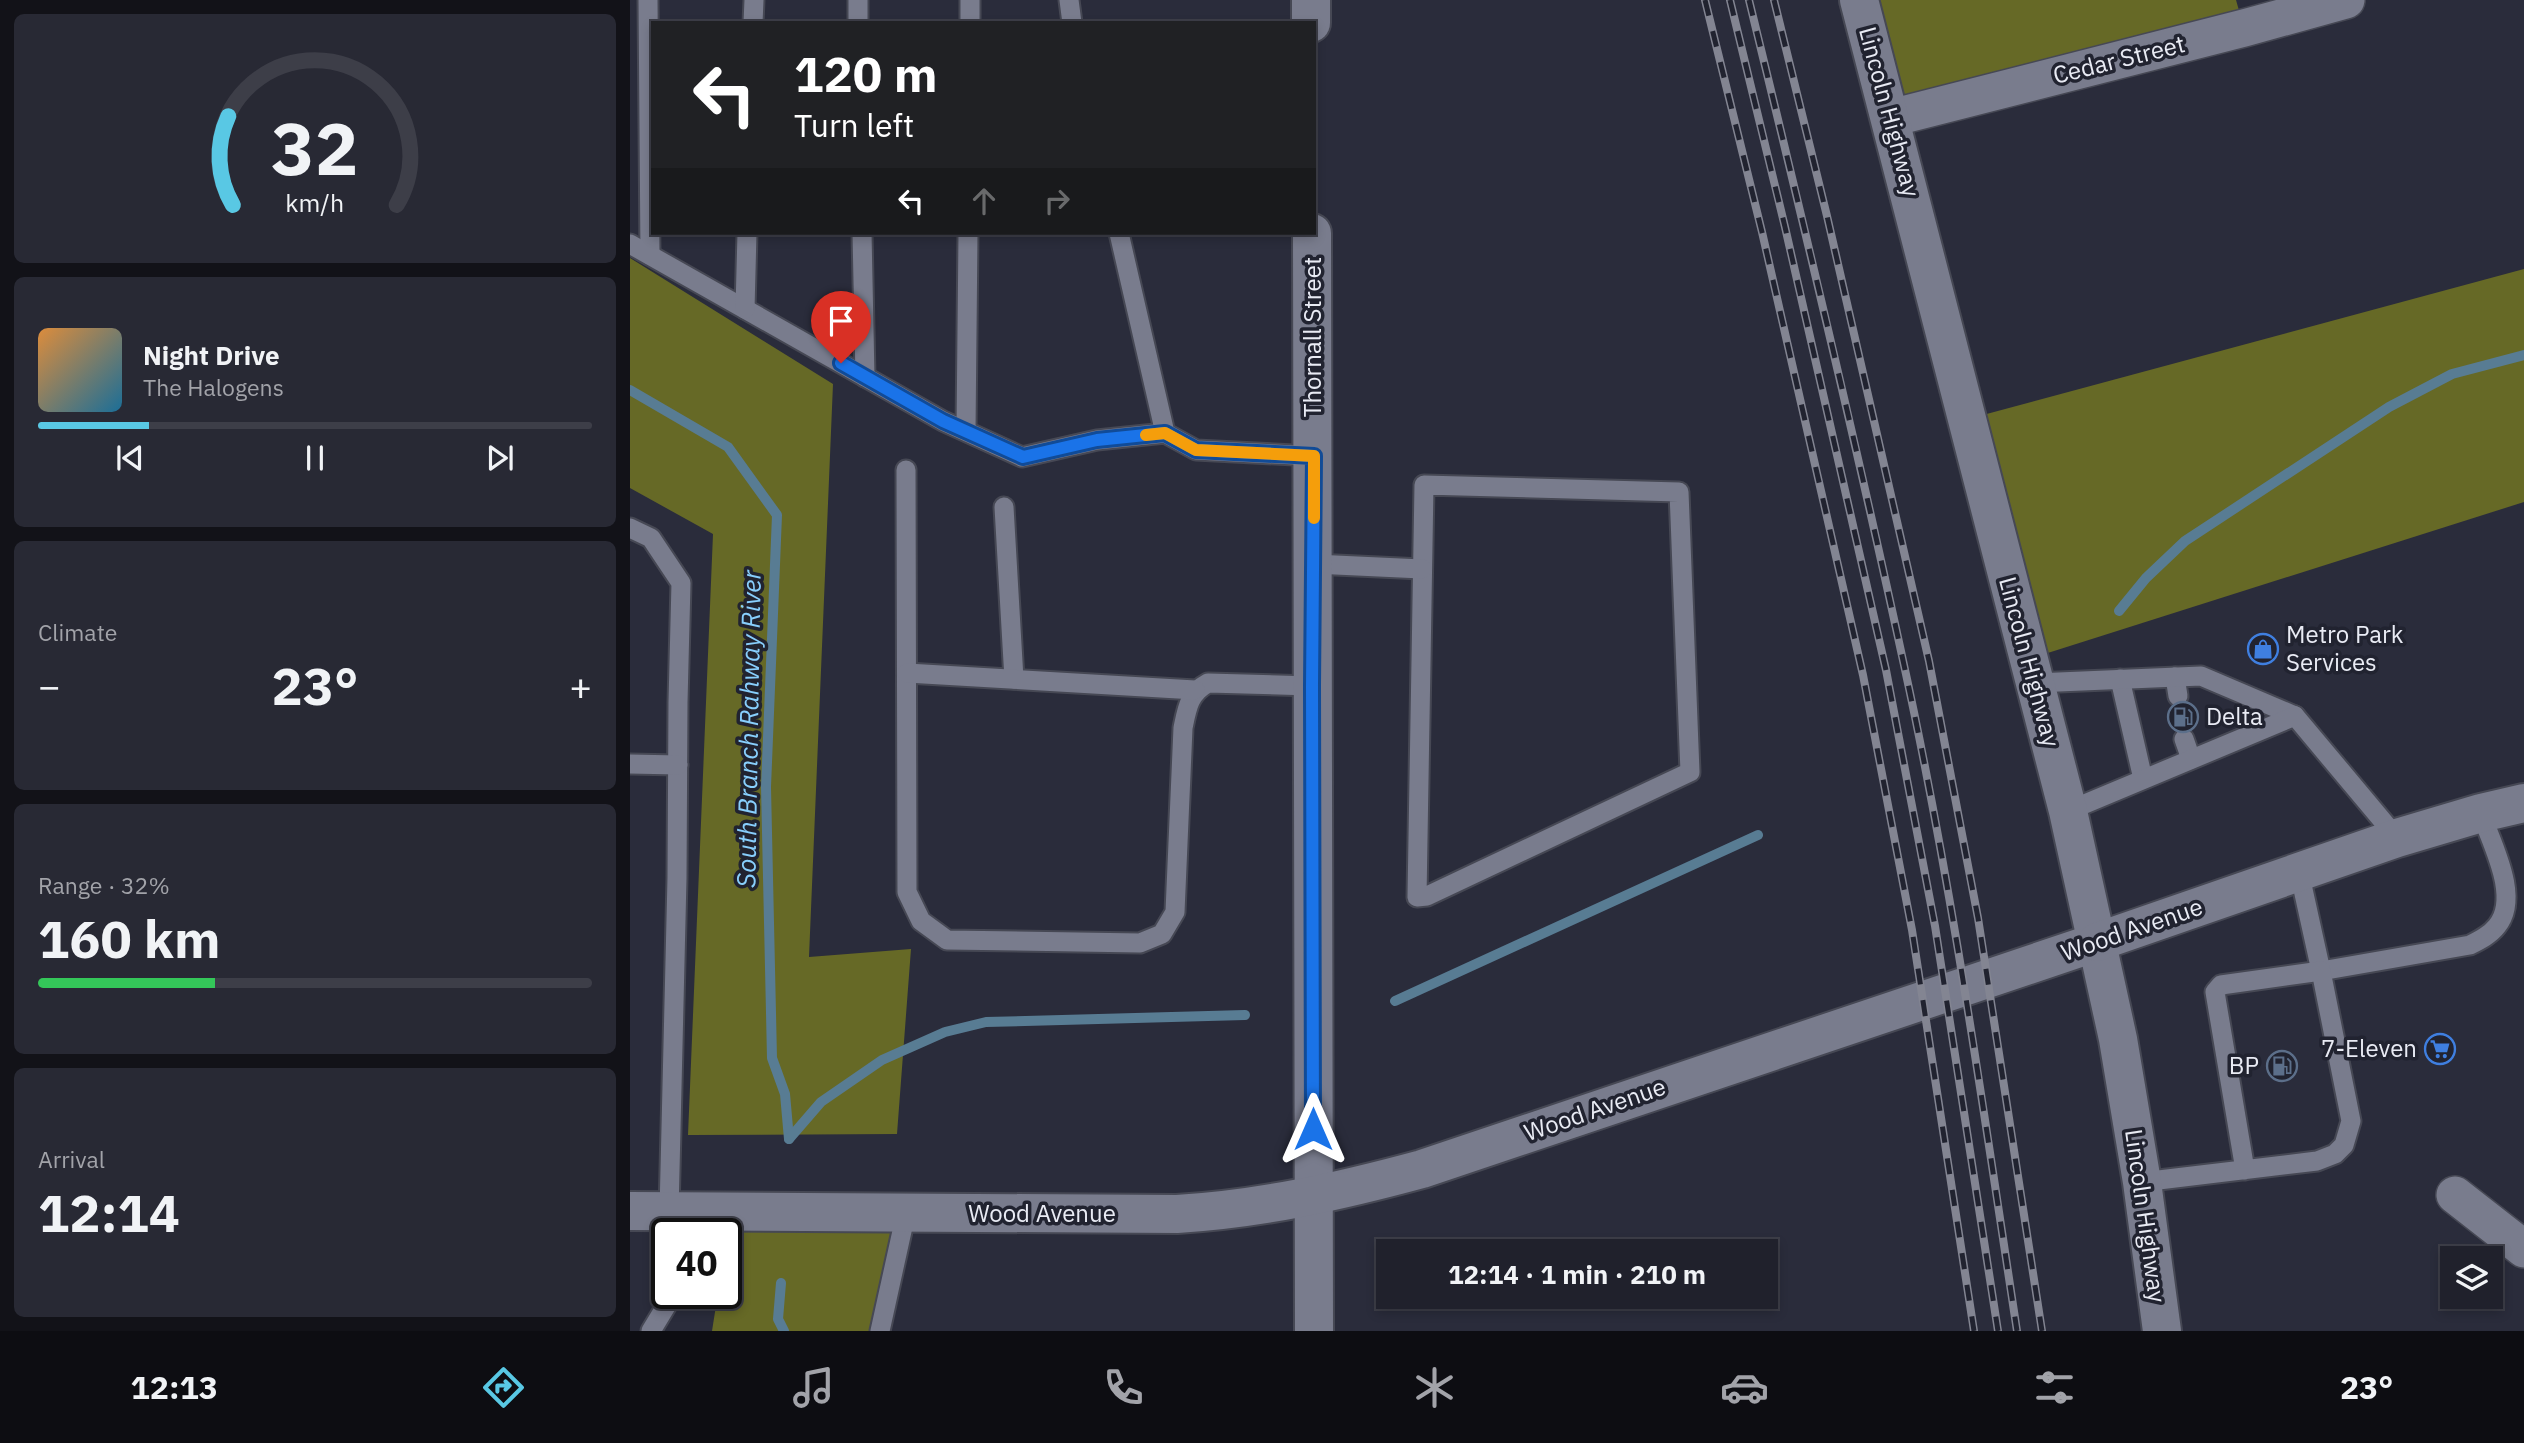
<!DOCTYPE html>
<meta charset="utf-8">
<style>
:root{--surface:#20212c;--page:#282934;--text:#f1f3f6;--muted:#a2a3a9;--line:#3d3e48;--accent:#59c8e4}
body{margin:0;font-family:"IBM Plex Sans",sans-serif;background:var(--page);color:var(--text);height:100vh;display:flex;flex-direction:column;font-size:26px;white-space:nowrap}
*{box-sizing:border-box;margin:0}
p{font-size:23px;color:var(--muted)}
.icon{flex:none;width:38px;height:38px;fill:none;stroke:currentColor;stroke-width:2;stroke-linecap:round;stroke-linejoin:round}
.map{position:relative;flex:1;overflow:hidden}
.sheet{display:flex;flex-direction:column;gap:14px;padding:14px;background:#121218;width:630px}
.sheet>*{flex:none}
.banner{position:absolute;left:21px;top:21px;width:665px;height:214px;border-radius:0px;box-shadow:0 4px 10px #0003,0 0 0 2px var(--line);background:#202124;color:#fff;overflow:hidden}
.tools{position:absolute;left:1810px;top:1246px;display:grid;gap:14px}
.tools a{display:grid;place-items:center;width:63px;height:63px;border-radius:0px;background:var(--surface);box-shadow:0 4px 10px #0003,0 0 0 2px var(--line);font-size:35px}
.speed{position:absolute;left:21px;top:1218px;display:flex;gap:14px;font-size:35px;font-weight:700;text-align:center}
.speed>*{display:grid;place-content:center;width:91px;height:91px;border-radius:50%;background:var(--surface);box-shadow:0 4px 10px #0003,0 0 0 2px var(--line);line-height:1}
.speed .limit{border:4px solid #111;border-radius:10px;background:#fff;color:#111}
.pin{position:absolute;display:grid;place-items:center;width:60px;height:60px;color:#fff;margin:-72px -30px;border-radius:50% 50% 50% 0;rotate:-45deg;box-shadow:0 0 7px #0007}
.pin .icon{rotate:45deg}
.me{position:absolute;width:77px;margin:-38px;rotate:0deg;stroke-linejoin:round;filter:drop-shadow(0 0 5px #0008)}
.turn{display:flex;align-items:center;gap:24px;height:147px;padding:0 28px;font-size:32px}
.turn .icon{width:91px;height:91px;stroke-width:2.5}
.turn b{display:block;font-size:49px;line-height:60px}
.lanes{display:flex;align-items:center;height:66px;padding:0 28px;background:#0003;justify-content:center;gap:35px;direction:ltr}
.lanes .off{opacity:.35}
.big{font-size:52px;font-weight:800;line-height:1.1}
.sheet .widget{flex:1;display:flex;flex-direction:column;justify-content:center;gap:10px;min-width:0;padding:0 24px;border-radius:10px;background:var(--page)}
.sheet .dial{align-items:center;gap:0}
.dial svg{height:182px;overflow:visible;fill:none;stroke:var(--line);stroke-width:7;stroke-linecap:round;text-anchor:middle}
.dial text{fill:var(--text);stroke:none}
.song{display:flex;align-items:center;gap:21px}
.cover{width:84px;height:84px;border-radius:10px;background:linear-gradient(135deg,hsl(30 70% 55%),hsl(200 70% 35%))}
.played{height:7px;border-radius:4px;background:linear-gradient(90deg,var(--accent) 20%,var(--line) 20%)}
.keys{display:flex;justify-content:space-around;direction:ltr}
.heat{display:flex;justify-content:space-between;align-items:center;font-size:38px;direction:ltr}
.charge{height:10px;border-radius:5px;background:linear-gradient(90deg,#34c759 32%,var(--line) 0)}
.trip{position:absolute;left:746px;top:1239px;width:402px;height:70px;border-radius:0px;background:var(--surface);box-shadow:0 4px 10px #0003,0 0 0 2px var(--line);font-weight:800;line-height:70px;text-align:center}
.menu{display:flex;height:112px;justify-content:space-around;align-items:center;background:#0d0d12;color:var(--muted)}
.menu .icon{width:49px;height:49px}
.menu .active{color:var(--accent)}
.menu b{font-size:32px;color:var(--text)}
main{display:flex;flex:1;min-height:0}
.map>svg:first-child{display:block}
.forest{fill:#666926}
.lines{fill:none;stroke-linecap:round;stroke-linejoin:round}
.stream{stroke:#587c93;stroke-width:10}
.service-casing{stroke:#464854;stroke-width:23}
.minor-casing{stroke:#464854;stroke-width:40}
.tertiary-casing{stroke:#464854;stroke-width:42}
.secondary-casing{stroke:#464854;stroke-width:42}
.service{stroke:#797c8d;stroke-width:19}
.minor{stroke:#797c8d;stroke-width:37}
.tertiary{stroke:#797c8d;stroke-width:38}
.secondary{stroke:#797c8d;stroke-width:38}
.rail-casing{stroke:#838592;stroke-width:8}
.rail{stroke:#212330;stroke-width:5;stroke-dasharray:16;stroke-linecap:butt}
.route-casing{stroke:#114b97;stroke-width:18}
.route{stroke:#1a73e8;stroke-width:12}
.slow{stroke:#f59e0b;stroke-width:12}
.labels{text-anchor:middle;stroke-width:7;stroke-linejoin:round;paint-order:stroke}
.street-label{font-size:24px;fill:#e9ebf4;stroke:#212330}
.poi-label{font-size:24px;fill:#e9ebf4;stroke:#212330;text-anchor:start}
.water-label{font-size:26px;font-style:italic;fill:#88cffd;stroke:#212330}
</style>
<main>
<section class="sheet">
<div class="widget dial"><svg viewBox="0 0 100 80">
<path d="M14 69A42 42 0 1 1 86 69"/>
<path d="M14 69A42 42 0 0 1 12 30" stroke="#59c8e4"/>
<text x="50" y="56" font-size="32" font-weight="700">32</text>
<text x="50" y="72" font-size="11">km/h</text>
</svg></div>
<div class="widget">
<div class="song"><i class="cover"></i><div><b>Night Drive</b><p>The Halogens</p></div></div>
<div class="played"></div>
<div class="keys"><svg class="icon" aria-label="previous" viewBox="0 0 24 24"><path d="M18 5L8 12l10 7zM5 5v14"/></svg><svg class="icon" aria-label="pause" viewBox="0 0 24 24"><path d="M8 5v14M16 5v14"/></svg><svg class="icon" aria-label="next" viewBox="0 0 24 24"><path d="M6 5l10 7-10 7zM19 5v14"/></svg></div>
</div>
<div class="widget"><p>Climate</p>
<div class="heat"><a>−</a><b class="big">23°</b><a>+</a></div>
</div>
<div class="widget"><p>Range · 32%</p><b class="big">160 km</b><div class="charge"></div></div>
<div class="widget"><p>Arrival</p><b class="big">12:14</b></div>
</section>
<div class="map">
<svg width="1894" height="1331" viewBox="0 0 1894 1331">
<rect width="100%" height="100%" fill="#2a2c3b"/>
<g class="forest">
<polygon points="1229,0 1606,0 1614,28 1261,118"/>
<polygon points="0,258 203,384 179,957 281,949 267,1134 58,1135 83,534 0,488"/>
<polygon points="1894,269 1894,502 1399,659 1338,419"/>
<polygon points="93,1212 276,1213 250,1331 82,1331 88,1293 96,1293 96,1234 92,1234"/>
</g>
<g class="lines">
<g class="stream">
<polyline points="0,390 98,447 147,515 136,787 142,1058 155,1094 159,1139"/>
<polyline points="1489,611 1516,578 1555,541 1759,407 1822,374 1894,355"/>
<polyline points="765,1001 1128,835"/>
<polyline points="159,1139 191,1102 252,1060 315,1032 356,1022 615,1015"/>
<polyline points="151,1283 148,1319 154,1331"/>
</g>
<g class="service-casing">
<g id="service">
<polyline points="18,0 20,255"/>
<polyline points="228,0 228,23"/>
<polyline points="439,0 442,23"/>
<polyline points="123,23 124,0"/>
<polyline points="340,23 340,0"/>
<polyline points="232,233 235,377"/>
<polyline points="489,233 535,433"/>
<polyline points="0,244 313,421 392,457 467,440 535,433 566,450 684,456"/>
<polyline points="115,309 117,233"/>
<polyline points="336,431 338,233"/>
<path d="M 276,470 L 277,892 L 291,921 L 317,940 L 510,943 L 532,934 L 545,912 L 553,728 C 557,708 559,693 578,683 L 682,686"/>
<polygon points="794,485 1049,492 1060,772 797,896 787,897"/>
<polyline points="374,507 384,679"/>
<polyline points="0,528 21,538 51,583 48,702 47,878 39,1212"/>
<polyline points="684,564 792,569"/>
<polyline points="277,673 565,690"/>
<polyline points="1545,677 1548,696"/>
<polyline points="1490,679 1513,779"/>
<polyline points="1405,683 1571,676 1665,716"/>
<polyline points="1554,739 1561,759"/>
<polyline points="0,764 48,765"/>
<polyline points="1438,811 1665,716 1767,838"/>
<path d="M 1669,871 L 1691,971 L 1840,945 C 1850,940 1860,935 1867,926 C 1891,897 1861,843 1851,813"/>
<polyline points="1512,1182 1687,1161 1705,1154 1714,1145 1721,1121 1691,971 1591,985 1585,992 1615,1170"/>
<polyline points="21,1331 44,1293"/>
<polyline points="250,1331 276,1213"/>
</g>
</g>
<g class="minor-casing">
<g id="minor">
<polyline points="1261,118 1614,28 1716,0"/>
<polyline points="1825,1195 1894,1249"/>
</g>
</g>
<g class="tertiary-casing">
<g id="tertiary">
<polyline points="681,0 681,23"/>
<polyline points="682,233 684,1331"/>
<path d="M 0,1211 L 547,1214 C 631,1209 711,1191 792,1169 L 1467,942"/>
</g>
</g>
<g class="secondary-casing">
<g id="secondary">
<polyline points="1229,0 1438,811 1488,1039 1512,1182 1532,1331"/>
<polyline points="1467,942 1767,838 1851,813 1894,803"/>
</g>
</g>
<use href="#service" class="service"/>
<use href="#minor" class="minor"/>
<use href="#tertiary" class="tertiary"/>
<use href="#secondary" class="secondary"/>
<g class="rail-casing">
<g id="rail">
<polyline points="1075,0 1132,232 1233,675 1282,930 1344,1331"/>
<polyline points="1100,0 1155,227 1256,670 1305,926 1368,1331"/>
<path d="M 1119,0 C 1173,221 1226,442 1274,665 C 1322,885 1353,1108 1387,1331"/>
<polyline points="1144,0 1197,216 1299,661 1348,918 1412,1331"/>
</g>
</g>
<use href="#rail" class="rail"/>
</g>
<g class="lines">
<g class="route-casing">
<polyline id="route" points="211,363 313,421 393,457 467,440 535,433 566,450 684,456 682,686 683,1129"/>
</g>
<use href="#route" class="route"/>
<polyline class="slow" points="516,435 535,433 566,450 684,456 684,518"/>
</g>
<defs>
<g id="shop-ring" transform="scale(1.575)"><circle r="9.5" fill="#212330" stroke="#3f7fe0" stroke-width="1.5"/><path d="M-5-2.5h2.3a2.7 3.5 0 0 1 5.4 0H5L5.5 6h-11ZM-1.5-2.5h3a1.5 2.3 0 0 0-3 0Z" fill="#3f7fe0"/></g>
<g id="fuel-ring" transform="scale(1.575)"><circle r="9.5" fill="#212330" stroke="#5c6f8a" stroke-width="1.5"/><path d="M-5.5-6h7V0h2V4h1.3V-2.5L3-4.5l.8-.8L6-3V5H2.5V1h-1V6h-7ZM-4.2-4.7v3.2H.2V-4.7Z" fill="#5c6f8a"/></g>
<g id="supermarket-ring" transform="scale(1.575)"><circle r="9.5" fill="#212330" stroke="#3f7fe0" stroke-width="1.5"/><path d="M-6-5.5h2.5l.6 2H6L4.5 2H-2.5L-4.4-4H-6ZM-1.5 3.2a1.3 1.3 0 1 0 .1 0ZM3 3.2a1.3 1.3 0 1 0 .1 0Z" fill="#3f7fe0"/></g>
</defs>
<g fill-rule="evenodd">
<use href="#shop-ring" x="1633" y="649"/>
<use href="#fuel-ring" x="1553" y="717"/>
<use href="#supermarket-ring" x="1810" y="1049"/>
<use href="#fuel-ring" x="1652" y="1066"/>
</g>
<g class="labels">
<g class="street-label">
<text transform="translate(1489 60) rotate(-14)" y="8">Cedar Street</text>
<text transform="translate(1259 112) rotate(75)" y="8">Lincoln Highway</text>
<text transform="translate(683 337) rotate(-90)" y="8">Thornall Street</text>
<text transform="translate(1399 662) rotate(75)" y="8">Lincoln Highway</text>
<text transform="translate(1502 930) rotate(-19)" y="8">Wood Avenue</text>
<text transform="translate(965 1110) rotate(-19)" y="8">Wood Avenue</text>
<text x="412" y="1222">Wood Avenue</text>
<text transform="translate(1515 1216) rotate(82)" y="8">Lincoln Highway</text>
</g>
<g class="poi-label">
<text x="1656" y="643">Metro Park<tspan x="1656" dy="28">Services</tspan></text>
<text x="1576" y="725">Delta</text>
<text x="1787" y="1057" text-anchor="end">7-Eleven</text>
<text x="1629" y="1074" text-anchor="end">BP</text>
</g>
<g class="water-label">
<text transform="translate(119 729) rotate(-89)" y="9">South Branch Rahway River</text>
</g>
</g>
</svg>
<div class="tools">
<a><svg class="icon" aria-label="layers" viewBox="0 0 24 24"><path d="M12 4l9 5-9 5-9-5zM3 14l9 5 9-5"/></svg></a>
</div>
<div class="speed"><div class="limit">40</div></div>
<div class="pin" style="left:211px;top:363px;background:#d93025"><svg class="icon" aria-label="arrive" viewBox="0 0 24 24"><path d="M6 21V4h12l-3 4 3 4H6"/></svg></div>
<svg class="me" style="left:683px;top:1129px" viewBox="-20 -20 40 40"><path d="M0-17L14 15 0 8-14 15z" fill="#1a73e8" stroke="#fff" stroke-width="4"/></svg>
<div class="trip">12:14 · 1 min · 210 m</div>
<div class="banner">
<div class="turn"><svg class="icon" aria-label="left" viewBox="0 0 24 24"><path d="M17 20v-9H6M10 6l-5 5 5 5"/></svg><div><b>120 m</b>Turn left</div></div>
<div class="lanes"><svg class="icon" aria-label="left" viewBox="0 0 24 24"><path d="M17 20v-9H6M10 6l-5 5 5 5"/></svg><svg class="icon off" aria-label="ahead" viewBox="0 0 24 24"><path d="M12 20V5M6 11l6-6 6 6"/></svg><svg class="icon off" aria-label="right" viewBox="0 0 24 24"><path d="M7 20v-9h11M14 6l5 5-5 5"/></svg></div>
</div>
</div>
</main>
<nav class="menu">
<b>12:13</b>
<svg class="icon active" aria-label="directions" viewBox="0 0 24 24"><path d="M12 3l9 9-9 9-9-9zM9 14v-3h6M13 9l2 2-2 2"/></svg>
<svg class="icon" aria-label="music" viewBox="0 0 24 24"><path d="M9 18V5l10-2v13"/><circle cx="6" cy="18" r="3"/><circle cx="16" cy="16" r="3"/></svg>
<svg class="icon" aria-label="phone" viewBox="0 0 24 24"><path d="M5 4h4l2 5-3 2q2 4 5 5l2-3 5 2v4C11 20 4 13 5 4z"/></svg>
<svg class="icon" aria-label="climate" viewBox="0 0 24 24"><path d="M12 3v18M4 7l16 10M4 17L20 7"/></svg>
<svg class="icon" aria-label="car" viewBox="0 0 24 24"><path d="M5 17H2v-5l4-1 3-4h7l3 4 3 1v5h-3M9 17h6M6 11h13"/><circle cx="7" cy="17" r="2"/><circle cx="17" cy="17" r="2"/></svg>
<svg class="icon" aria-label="filters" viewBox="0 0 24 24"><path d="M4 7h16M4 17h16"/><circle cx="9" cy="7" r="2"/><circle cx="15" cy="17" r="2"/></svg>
<b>23°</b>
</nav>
